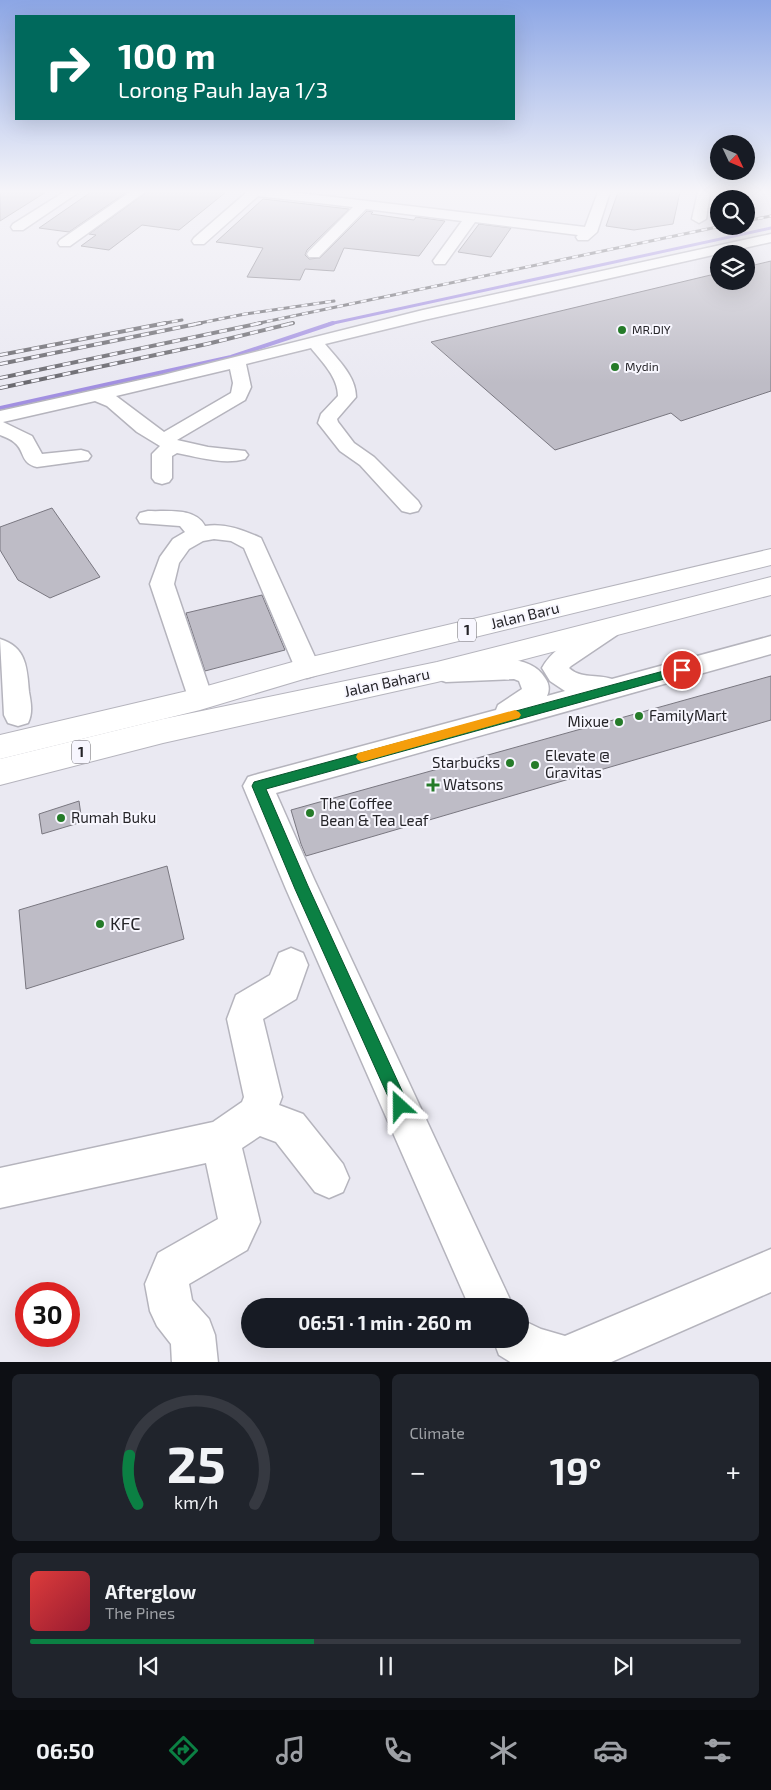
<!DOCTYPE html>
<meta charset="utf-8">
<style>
:root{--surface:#171b24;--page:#20242c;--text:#f1f3f6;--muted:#9ea1a6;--line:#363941;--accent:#0b8043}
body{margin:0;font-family:"Exo 2",sans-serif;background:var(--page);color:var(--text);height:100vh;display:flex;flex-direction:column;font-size:19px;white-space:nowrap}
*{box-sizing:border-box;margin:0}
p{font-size:16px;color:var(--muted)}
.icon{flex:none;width:28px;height:28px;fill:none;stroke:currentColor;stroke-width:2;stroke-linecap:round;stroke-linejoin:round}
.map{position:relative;height:1362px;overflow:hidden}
.panel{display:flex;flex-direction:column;gap:12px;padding:12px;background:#0d0f14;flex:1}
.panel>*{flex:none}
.top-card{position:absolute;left:15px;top:15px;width:500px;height:105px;border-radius:0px;box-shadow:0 5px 20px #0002;background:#00695c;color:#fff;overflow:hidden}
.needle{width:32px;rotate:134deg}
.tools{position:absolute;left:710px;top:135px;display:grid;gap:10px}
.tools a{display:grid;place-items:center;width:45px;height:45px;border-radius:50%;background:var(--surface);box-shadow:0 5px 20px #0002;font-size:25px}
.speed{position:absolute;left:15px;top:1282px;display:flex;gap:10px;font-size:25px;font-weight:700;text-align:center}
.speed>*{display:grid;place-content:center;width:65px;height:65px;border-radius:50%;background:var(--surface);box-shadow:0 5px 20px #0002;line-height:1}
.speed .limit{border:8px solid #d22;background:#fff;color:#111}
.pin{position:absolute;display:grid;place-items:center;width:42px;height:42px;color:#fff;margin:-21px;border:2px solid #fff;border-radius:50%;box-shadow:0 1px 5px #0007}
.me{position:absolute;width:55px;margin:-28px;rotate:336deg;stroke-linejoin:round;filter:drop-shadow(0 0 4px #0008)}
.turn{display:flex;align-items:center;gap:18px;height:105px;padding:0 20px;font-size:22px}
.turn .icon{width:65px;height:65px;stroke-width:2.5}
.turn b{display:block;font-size:35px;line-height:42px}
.big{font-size:38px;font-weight:700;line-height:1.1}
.panel .tile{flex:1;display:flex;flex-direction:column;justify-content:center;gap:8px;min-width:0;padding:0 18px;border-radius:8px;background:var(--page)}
.panel .dial{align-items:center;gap:0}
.dial svg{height:130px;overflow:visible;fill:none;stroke:var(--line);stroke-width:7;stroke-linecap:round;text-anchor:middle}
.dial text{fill:var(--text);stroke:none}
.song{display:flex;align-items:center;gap:15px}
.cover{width:60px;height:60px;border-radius:8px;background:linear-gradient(135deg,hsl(0 70% 55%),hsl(350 70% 35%))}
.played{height:5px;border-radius:2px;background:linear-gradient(90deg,var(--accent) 40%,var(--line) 40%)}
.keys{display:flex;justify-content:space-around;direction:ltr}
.heat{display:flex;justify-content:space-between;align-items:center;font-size:28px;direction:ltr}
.panel .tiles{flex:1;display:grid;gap:12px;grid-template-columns:1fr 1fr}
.tile:last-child{grid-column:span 2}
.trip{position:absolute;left:241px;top:1298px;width:288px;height:50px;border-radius:25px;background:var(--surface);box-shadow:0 5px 20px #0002;font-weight:700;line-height:50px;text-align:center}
.menu{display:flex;height:80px;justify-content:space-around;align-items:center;background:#090b0e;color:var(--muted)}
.menu .icon{width:35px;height:35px}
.menu .selected{color:var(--accent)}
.menu b{font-size:22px;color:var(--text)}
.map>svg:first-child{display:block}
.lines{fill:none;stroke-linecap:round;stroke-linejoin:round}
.stream-far1{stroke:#a290e1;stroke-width:3}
.stream{stroke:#a290e1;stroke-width:4}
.building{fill:#bebcc6;stroke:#797780}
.minor-casing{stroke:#b5b4bd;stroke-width:3}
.highway-casing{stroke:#b5b4bd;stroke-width:2}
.minor{fill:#fff;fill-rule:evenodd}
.highway{fill:#fff;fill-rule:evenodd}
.rail-far1-casing{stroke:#6b6a70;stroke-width:3}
.rail-casing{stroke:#6b6a70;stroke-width:4}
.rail-far1{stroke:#f7f6fe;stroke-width:2;stroke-dasharray:6;stroke-linecap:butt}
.rail{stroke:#f7f6fe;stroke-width:2.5;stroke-dasharray:8;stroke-linecap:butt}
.route{fill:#0b8043;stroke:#07532c}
.slow{fill:#f59e0b}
.poi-dot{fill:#257b29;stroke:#f7f6fe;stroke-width:2}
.labels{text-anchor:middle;stroke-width:4;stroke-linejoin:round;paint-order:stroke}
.far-poi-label{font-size:12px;fill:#252428;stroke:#f7f6fe;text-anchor:start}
.shield{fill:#f7f6fe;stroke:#646368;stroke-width:1}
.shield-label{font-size:14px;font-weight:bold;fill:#252428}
.street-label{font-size:15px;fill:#252428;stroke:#f7f6fe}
.poi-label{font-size:15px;fill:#252428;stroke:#f7f6fe;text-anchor:start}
.near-poi-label{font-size:18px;fill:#252428;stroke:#f7f6fe;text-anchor:start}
</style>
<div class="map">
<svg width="771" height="1363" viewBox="0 0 771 1363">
<rect width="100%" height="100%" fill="#eae9f2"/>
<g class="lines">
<polyline class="stream-far1" points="329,324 771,228"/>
<polyline class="stream" points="0,408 231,357 333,323"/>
</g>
<g class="building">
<polygon points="0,192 46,192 0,221"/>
<polygon points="91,192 127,192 69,232 39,228"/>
<polygon points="147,192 226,192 179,230 142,225 109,250 81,246 96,235 89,234"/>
<polygon points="618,192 680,192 673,224 634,230 606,226"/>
<polygon points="263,199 349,209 307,250 305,255 309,259 320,258 367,211 373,212 371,214 414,220 416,217 445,221 419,256 344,248 334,271 305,269 300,280 247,277 263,248 216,242"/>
<polygon points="479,224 511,228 491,257 458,252"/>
<polygon points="771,261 771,391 681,421 671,413 555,450 431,342 719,273 719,281 746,281 746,267"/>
<polygon points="52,508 100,577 50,598 18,580 0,550 0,527"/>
<polygon points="262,595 285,650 205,671 186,613"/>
<polygon points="771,676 771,720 306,856 301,844 291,810"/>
<polygon points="79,801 82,822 42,834 39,814"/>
<polygon points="167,866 184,939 26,989 19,910"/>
</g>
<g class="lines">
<g class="minor-casing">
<g id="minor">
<polygon points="64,192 79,192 23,230 13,230 11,227 13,224"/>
<polygon points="130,192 145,192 70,246 60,246 58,243 60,240"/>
<polygon points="247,192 291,192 585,227 598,192 610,192 597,232 588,240 578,240 576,237 578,235 475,222 445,264 435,264 433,261 462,221 366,209 319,257 309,257 307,254 309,251 353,207 258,196 204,244 194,244 192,241 194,238"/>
<polygon points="698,192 710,192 706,219 699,223 692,219"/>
<path d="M 771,234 L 771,242 L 424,320 L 325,344 C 338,360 356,376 356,397 L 337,419 L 338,422 L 354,443 L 374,457 L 418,501 L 421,506 L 418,511 L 410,513 L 402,511 L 360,465 L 340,451 L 318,423 L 321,414 L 338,396 C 338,377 322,362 311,348 L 246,364 L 251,387 L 245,400 L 177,440 L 208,447 L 245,451 L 248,455 L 245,459 C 223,465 198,457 177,453 L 172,456 L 172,478 L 169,482 L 162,484 L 155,482 L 152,478 L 152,454 L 160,446 L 137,432 L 107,406 L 95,401 L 3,422 L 32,436 L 42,454 L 81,450 L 88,452 L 91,456 L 88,460 L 37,467 C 20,463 25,451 15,443 C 11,439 5,437 0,435 L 0,411 L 163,375 L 423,310 ZM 230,369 L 233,383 L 231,393 L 164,432 L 116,396 Z"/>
<path d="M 148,511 C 167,512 195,507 205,526 C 225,523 243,530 261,538 L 320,668 L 316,675 L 307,678 L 298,675 L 244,548 L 231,541 L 214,539 L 203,541 L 189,549 L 179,563 L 174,584 L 213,699 L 209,706 L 200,709 L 191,706 L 150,584 L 160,557 L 173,539 L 185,532 L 180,526 L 140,523 L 137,518 L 140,513 Z"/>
<path d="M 608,620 L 617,623 L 620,629 L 617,635 L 571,666 L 569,668 C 581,679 597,674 612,679 L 771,636 L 771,654 L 276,793 L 314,879 L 513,1306 L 469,1306 L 286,889 L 243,786 L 248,777 L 258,774 L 496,710 L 498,705 L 522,689 L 519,681 L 514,679 L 446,682 L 437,679 L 433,672 L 437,665 L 446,662 C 475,661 528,649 545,678 C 549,683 550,690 547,696 L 565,691 L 550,681 L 542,668 C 554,646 579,636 599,623 Z"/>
<path d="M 0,639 C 27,647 27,669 29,692 C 31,703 33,713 28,723 L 18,726 L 8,723 L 4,715 Z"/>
<polygon points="291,948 303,953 308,965 296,999 263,1019 282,1097 279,1105 303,1114 343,1164 349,1178 343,1192 329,1198 315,1192 276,1142 260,1136 242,1148 260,1222 247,1250 189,1284 192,1300 209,1319 215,1335 218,1363 172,1363 171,1344 157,1326 150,1311 145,1284 158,1253 218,1219 206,1163 0,1208 0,1168 213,1122 242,1102 244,1097 227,1019 236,995 270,975 279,953"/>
<polygon points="771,1249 771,1292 609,1363 512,1363 499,1355 493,1339 520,1339 520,1319 541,1329 565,1336"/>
</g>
</g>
<g class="highway-casing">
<g id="highway">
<polygon points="771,549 771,565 307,678 200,710 0,759 0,735 200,688 307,658"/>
<polygon points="771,577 771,595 437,682 163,743 0,785 0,759 163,719 437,662"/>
</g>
</g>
<use href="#minor" class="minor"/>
<use href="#highway" class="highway"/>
<g class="rail-far1-casing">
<g id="rail-far1">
<polyline points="746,221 771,216"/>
<polyline points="160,324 182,320"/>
<polyline points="195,324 245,314 334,301"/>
<polyline points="255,324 722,226"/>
<polyline points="288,324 293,323"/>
</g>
</g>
<g class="rail-casing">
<g id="rail">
<polyline points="0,355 166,323"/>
<polyline points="0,364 201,323"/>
<polyline points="0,378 261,323"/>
<polyline points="0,388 207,344 293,323"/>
</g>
</g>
<use href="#rail-far1" class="rail-far1"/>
<use href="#rail" class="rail"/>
</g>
<linearGradient id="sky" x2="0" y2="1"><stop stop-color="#8ca6e5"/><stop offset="0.5" stop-color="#f6f5f9"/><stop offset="1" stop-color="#f6f5f9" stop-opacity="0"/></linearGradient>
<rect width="771" height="383" fill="url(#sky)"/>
<polygon class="route" points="682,666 686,667 688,670 686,673 266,789 308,886 409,1106 406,1112 400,1115 395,1112 295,889 252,786 254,782"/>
<polygon class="slow" points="515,710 519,712 521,715 519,718 362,762 358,760 356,757 358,753 362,752"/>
<g class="poi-dot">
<circle cx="622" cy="330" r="5"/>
<circle cx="615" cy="367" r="5"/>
<circle cx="639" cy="716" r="5"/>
<circle cx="619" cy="722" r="5"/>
<circle cx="510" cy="763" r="5"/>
<circle cx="535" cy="765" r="5"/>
<path d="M430.5 777.5h5v5h5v5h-5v5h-5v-5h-5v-5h5z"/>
<circle cx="310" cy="813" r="5"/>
<circle cx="61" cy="818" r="5"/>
<circle cx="100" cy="924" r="5"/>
</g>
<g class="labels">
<g class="far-poi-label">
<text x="632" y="334">MR.DIY</text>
<text x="625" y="371">Mydin</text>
</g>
<g class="shield">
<rect x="458" y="618.5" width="18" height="23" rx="4"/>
<rect x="72" y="740.5" width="18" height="23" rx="4"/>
</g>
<g class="shield-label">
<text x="467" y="635">1</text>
<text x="81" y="757">1</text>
</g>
<g class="street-label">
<text transform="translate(525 616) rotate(-14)" y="5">Jalan Baru</text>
<text transform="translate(387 683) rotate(-12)" y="5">Jalan Baharu</text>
</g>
<g class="poi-label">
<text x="649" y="721">FamilyMart</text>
<text x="609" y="727" text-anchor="end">Mixue</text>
<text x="545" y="761">Elevate @<tspan x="545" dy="17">Gravitas</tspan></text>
<text x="500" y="768" text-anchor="end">Starbucks</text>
<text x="443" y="790">Watsons</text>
<text x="320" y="809">The Coffee<tspan x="320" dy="17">Bean &amp; Tea Leaf</tspan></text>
<text x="71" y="823">Rumah Buku</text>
</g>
<g class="near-poi-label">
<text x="110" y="930">KFC</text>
</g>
</g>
</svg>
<div class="tools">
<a><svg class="needle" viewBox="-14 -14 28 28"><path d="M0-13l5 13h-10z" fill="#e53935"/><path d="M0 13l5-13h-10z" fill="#9ea1a6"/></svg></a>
<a><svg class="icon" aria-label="search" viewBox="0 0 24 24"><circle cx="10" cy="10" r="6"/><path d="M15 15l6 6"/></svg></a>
<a><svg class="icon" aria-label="layers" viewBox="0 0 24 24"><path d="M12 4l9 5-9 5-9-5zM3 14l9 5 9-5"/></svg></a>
</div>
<div class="speed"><div class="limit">30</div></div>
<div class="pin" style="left:682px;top:670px;background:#d93025"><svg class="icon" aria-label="arrive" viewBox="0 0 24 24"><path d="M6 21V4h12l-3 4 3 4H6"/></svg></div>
<svg class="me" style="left:400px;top:1106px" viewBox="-20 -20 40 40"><path d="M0-17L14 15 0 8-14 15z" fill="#0b8043" stroke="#fff" stroke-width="4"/></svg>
<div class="trip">06:51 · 1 min · 260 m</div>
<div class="top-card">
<div class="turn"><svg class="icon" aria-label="right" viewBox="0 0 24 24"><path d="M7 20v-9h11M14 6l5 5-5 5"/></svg><div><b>100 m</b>Lorong Pauh Jaya 1/3</div></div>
</div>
</div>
<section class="panel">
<div class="tiles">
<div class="tile dial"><svg viewBox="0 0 100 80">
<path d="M14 69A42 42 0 1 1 86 69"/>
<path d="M14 69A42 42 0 0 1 9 39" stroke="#0b8043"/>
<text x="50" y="56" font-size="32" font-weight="700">25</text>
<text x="50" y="72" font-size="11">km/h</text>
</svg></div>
<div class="tile"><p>Climate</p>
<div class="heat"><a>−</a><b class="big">19°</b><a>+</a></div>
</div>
<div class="tile">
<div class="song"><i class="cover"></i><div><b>Afterglow</b><p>The Pines</p></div></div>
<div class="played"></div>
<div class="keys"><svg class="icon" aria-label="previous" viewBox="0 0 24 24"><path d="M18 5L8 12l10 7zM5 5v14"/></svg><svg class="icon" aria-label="pause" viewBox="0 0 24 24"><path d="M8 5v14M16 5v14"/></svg><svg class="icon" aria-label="next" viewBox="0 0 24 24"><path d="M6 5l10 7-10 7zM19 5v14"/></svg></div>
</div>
</div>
</section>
<nav class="menu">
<b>06:50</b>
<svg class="icon selected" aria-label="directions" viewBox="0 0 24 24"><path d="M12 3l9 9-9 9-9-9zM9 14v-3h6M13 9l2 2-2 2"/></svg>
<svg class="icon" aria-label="music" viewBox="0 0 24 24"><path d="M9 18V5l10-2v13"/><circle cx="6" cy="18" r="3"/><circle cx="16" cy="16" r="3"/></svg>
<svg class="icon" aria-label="phone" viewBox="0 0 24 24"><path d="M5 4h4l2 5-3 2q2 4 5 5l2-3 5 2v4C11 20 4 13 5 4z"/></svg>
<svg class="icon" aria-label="climate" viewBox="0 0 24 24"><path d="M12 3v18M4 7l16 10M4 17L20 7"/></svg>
<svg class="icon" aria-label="car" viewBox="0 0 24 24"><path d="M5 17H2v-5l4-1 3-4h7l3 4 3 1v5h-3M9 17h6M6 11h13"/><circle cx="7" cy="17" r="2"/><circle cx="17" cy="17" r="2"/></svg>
<svg class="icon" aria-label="filters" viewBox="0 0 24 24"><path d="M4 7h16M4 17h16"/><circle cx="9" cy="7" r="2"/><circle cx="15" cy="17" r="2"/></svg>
</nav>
